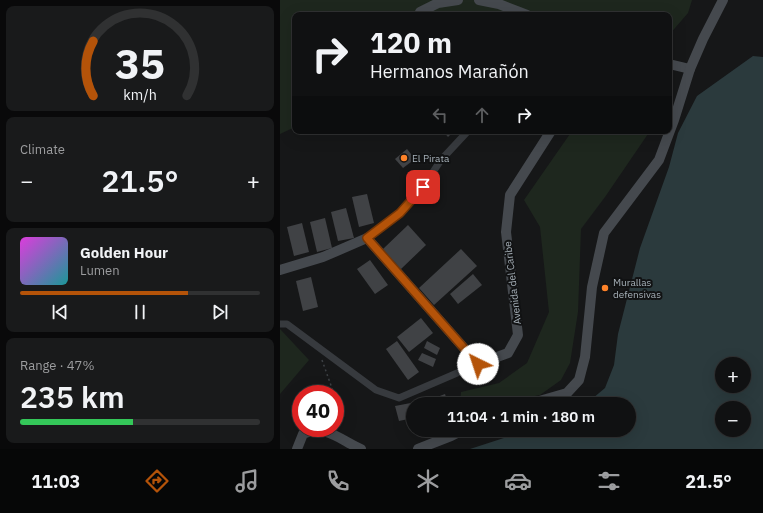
<!DOCTYPE html>
<meta charset="utf-8">
<style>
:root{--surface:#101112;--page:#191a1b;--text:#f1f3f6;--muted:#9c9d9f;--line:#303132;--accent:#b45309}
body{margin:0;font-family:"IBM Plex Sans",sans-serif;background:var(--page);color:var(--text);height:100vh;display:flex;flex-direction:column;font-size:15px;white-space:nowrap}
*{box-sizing:border-box;margin:0}
p{font-size:13px;color:var(--muted)}
.icon{flex:none;width:22px;height:22px;fill:none;stroke:currentColor;stroke-width:2;stroke-linecap:round;stroke-linejoin:round}
.map{position:relative;flex:1;overflow:hidden}
.sheet{display:flex;flex-direction:column;gap:6px;padding:6px;background:#09090a;width:280px}
.sheet>*{flex:none}
.banner{position:absolute;left:12px;top:12px;width:380px;height:122px;border-radius:8px;box-shadow:0 4px 16px #0002,0 0 0 1px var(--line);background:#101112;color:var(--text);overflow:hidden}
.tools{position:absolute;left:435px;top:357px;display:grid;gap:8px}
.tools a{display:grid;place-items:center;width:36px;height:36px;border-radius:50%;background:var(--surface);box-shadow:0 4px 16px #0002,0 0 0 1px var(--line);font-size:20px}
.speed{position:absolute;left:12px;top:385px;display:flex;gap:8px;font-size:20px;font-weight:700;text-align:center}
.speed>*{display:grid;place-content:center;width:52px;height:52px;border-radius:50%;background:var(--surface);box-shadow:0 4px 16px #0002,0 0 0 1px var(--line);line-height:1}
.speed .limit{border:6px solid #d22;background:#fff;color:#111}
.pin{position:absolute;display:grid;place-items:center;width:34px;height:34px;color:#fff;margin:-17px;border-radius:8px;box-shadow:0 2px 6px #0006}
.me{position:absolute;width:44px;margin:-22px;rotate:319deg;stroke-linejoin:round;filter:drop-shadow(0 0 3px #0008)}
.turn{display:flex;align-items:center;gap:14px;height:84px;padding:0 12px;font-size:18px}
.turn .icon{width:52px;height:52px;stroke-width:2.5}
.turn b{display:block;font-size:28px;line-height:34px}
.lanes{display:flex;align-items:center;height:38px;padding:0 12px;background:#0003;justify-content:center;gap:20px;direction:ltr}
.lanes .off{opacity:.35}
.big{font-size:30px;font-weight:600;line-height:1.1}
.sheet .tile{flex:1;display:flex;flex-direction:column;justify-content:center;gap:6px;min-width:0;padding:0 14px;border-radius:8px;background:var(--page)}
.sheet .dial{align-items:center;gap:0}
.dial svg{height:104px;overflow:visible;fill:none;stroke:var(--line);stroke-width:7;stroke-linecap:round;text-anchor:middle}
.dial text{fill:var(--text);stroke:none}
.song{display:flex;align-items:center;gap:12px}
.cover{width:48px;height:48px;border-radius:6px;background:linear-gradient(135deg,hsl(300 70% 55%),hsl(180 70% 35%))}
.played{height:4px;border-radius:2px;background:linear-gradient(90deg,var(--accent) 70%,var(--line) 70%)}
.keys{display:flex;justify-content:space-around;direction:ltr}
.heat{display:flex;justify-content:space-between;align-items:center;font-size:22px;direction:ltr}
.charge{height:6px;border-radius:3px;background:linear-gradient(90deg,#34c759 47%,var(--line) 0)}
.trip{position:absolute;left:126px;top:397px;width:230px;height:40px;border-radius:20px;background:var(--surface);box-shadow:0 4px 16px #0002,0 0 0 1px var(--line);font-weight:600;line-height:40px;text-align:center}
.tab-bar{display:flex;height:64px;justify-content:space-around;align-items:center;background:#060707;color:var(--muted)}
.tab-bar .icon{width:28px;height:28px}
.tab-bar .selected{color:var(--accent)}
.tab-bar b{font-size:18px;color:var(--text)}
main{display:flex;flex:1;min-height:0}
.map>svg:first-child{display:block}
.green{fill:#1e271e}
.water{fill:#2b3a3d;fill-rule:evenodd}
.building{fill:#404245}
.lines{fill:none;stroke-linecap:round;stroke-linejoin:round}
.path{stroke:#3d4145;stroke-width:1.5;stroke-dasharray:2 3;stroke-linecap:butt}
.street{stroke:#373a3e;stroke-width:7}
.secondary{stroke:#45494e;stroke-width:10}
.route-casing{stroke:#753606;stroke-width:10}
.route{stroke:#b45309;stroke-width:7}
.poi-dot{fill:#fd8229;stroke:#111213;stroke-width:1.5}
.labels{text-anchor:middle;stroke-width:4;stroke-linejoin:round;paint-order:stroke}
.poi-label{font-size:10px;fill:#a7b1b9;stroke:#111213;text-anchor:start}
.street-label{font-size:10px;fill:#a7b1b9;stroke:#111213}
</style>
<main>
<section class="sheet">
<div class="tile dial"><svg viewBox="0 0 100 80">
<path d="M14 69A42 42 0 1 1 86 69"/>
<path d="M14 69A42 42 0 0 1 14 27" stroke="#b45309"/>
<text x="50" y="56" font-size="32" font-weight="700">35</text>
<text x="50" y="72" font-size="11">km/h</text>
</svg></div>
<div class="tile"><p>Climate</p>
<div class="heat"><a>−</a><b class="big">21.5°</b><a>+</a></div>
</div>
<div class="tile">
<div class="song"><i class="cover"></i><div><b>Golden Hour</b><p>Lumen</p></div></div>
<div class="played"></div>
<div class="keys"><svg class="icon" aria-label="previous" viewBox="0 0 24 24"><path d="M18 5L8 12l10 7zM5 5v14"/></svg><svg class="icon" aria-label="pause" viewBox="0 0 24 24"><path d="M8 5v14M16 5v14"/></svg><svg class="icon" aria-label="next" viewBox="0 0 24 24"><path d="M6 5l10 7-10 7zM19 5v14"/></svg></div>
</div>
<div class="tile"><p>Range · 47%</p><b class="big">235 km</b><div class="charge"></div></div>
</section>
<div class="map">
<svg width="483" height="449" viewBox="0 0 483 449">
<rect width="100%" height="100%" fill="#161718"/>
<g class="green">
<polygon points="0,0 412,0 408,13 389,35 389,15 15,15 15,127 0,134"/>
<polygon points="292,131 370,131 325,197 301,229 298,312 290,363 281,380 260,395 216,404 180,404 181,392 219,383 247,363 269,312 260,227 244,200"/>
<polygon points="0,329 29,360 0,394"/>
</g>
<path class="water" d="M 473,56 L 483,57 L 483,449 L 190,449 L 249,430 L 349,430 L 349,404 L 306,404 L 325,388 L 334,365 L 338,334 L 360,248 L 389,167 L 398,133 L 417,96 ZM 442,364 L 464,364 L 464,386 L 442,386 ZM 442,408 L 464,408 L 464,430 L 442,430 Z"/>
<g class="building">
<polygon points="163,131 174,131 168,137"/>
<polygon points="127,149 135,159 123,168 115,159"/>
<polygon points="87,194 94,223 79,227 72,197"/>
<polygon points="66,208 74,238 58,241 51,212"/>
<polygon points="45,218 52,248 37,252 30,222"/>
<polygon points="22,223 29,252 14,256 7,227"/>
<polygon points="128,225 146,245 121,269 103,249"/>
<polygon points="181,249 197,266 154,305 139,288"/>
<polygon points="90,260 108,285 95,294 77,269"/>
<polygon points="193,274 202,285 178,304 170,294"/>
<polygon points="31,277 38,307 23,311 16,281"/>
<polygon points="141,318 153,333 129,352 117,337"/>
<polygon points="117,341 139,372 128,380 106,349"/>
<polygon points="147,341 160,348 157,355 144,348"/>
<polygon points="142,353 156,359 153,367 138,360"/>
<polygon points="165,394 168,404 139,404"/>
<polygon points="136,402 137,404 133,404 133,418 119,421 115,406"/>
</g>
<g class="lines">
<g class="path">
<polyline points="42,360 54,394"/>
<polyline points="23,394 24,394"/>
<polyline points="55,397 62,415 55,411"/>
</g>
<g class="street">
<polyline points="87,238 120,213 143,187 161,160 188,131"/>
<polyline points="0,324 7,324 96,390 119,398 198,364"/>
</g>
<g class="secondary">
<polyline points="199,0 219,4 247,15"/>
<polyline points="139,15 140,12 158,3 178,0"/>
<polyline points="389,64 410,69"/>
<polyline points="0,270 43,257 87,238 198,364 228,353 238,335 226,232 230,195 271,131"/>
<polyline points="249,404 287,393 299,380 305,357 312,287 324,233 379,160 394,120 410,69 423,39 443,0"/>
<path d="M 17,449 L 23,434 C 44,423 62,441 81,449"/>
<polyline points="138,449 171,436 183,430"/>
</g>
</g>
<g class="lines">
<g class="route-casing">
<polyline id="route" points="143,187 120,213 87,238 198,364"/>
</g>
<use href="#route" class="route"/>
</g>
<g class="poi-dot">
<circle cx="124" cy="158" r="4"/>
<circle cx="325" cy="288" r="4"/>
</g>
<g class="labels">
<g class="poi-label">
<text x="132" y="162">El Pirata</text>
<text x="333" y="286">Murallas<tspan x="333" dy="12">defensivas</tspan></text>
</g>
<g class="street-label">
<text transform="translate(232 283) rotate(-97)" y="4">Avenida del Caribe</text>
</g>
</g>
</svg>
<div class="tools">
<a>+</a>
<a>−</a>
</div>
<div class="speed"><div class="limit">40</div></div>
<div class="pin" style="left:143px;top:187px;background:#d93025"><svg class="icon" aria-label="arrive" viewBox="0 0 24 24"><path d="M6 21V4h12l-3 4 3 4H6"/></svg></div>
<svg class="me" style="left:198px;top:364px" viewBox="-20 -20 40 40"><circle r="19" fill="#fff"/><path d="M0-13L10 11 0 6-10 11z" fill="#b45309"/></svg>
<div class="trip">11:04 · 1 min · 180 m</div>
<div class="banner">
<div class="turn"><svg class="icon" aria-label="right" viewBox="0 0 24 24"><path d="M7 20v-9h11M14 6l5 5-5 5"/></svg><div><b>120 m</b>Hermanos Marañón</div></div>
<div class="lanes"><svg class="icon off" aria-label="left" viewBox="0 0 24 24"><path d="M17 20v-9H6M10 6l-5 5 5 5"/></svg><svg class="icon off" aria-label="ahead" viewBox="0 0 24 24"><path d="M12 20V5M6 11l6-6 6 6"/></svg><svg class="icon" aria-label="right" viewBox="0 0 24 24"><path d="M7 20v-9h11M14 6l5 5-5 5"/></svg></div>
</div>
</div>
</main>
<nav class="tab-bar">
<b>11:03</b>
<svg class="icon selected" aria-label="directions" viewBox="0 0 24 24"><path d="M12 3l9 9-9 9-9-9zM9 14v-3h6M13 9l2 2-2 2"/></svg>
<svg class="icon" aria-label="music" viewBox="0 0 24 24"><path d="M9 18V5l10-2v13"/><circle cx="6" cy="18" r="3"/><circle cx="16" cy="16" r="3"/></svg>
<svg class="icon" aria-label="phone" viewBox="0 0 24 24"><path d="M5 4h4l2 5-3 2q2 4 5 5l2-3 5 2v4C11 20 4 13 5 4z"/></svg>
<svg class="icon" aria-label="climate" viewBox="0 0 24 24"><path d="M12 3v18M4 7l16 10M4 17L20 7"/></svg>
<svg class="icon" aria-label="car" viewBox="0 0 24 24"><path d="M5 17H2v-5l4-1 3-4h7l3 4 3 1v5h-3M9 17h6M6 11h13"/><circle cx="7" cy="17" r="2"/><circle cx="17" cy="17" r="2"/></svg>
<svg class="icon" aria-label="filters" viewBox="0 0 24 24"><path d="M4 7h16M4 17h16"/><circle cx="9" cy="7" r="2"/><circle cx="15" cy="17" r="2"/></svg>
<b>21.5°</b>
</nav>
